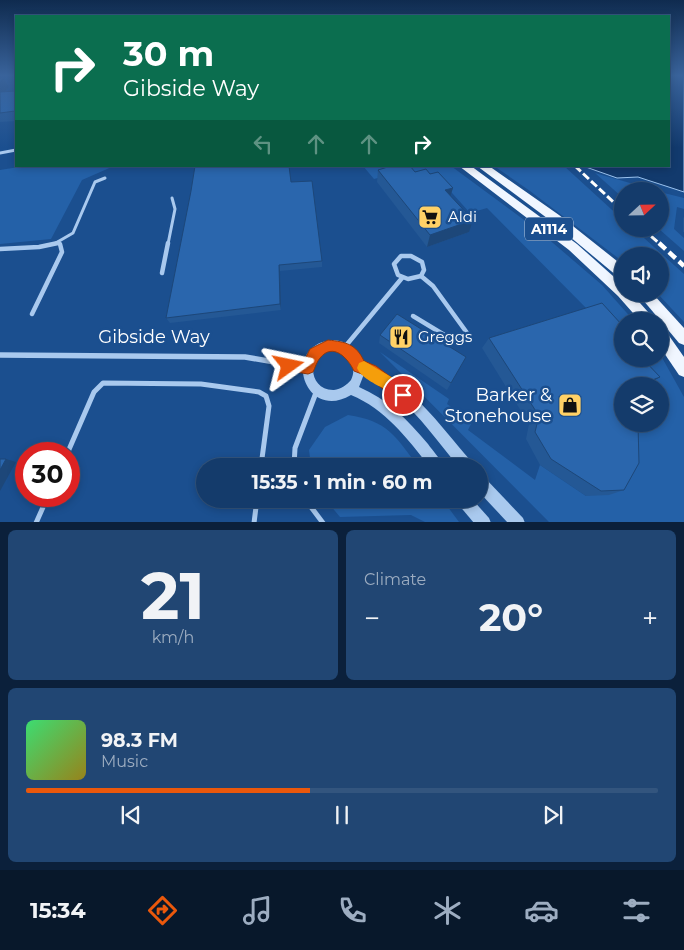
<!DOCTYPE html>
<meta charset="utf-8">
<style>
:root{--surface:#143b6b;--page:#214673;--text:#f1f3f6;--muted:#9dadc1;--line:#33557e;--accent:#ea580c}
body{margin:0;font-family:Montserrat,sans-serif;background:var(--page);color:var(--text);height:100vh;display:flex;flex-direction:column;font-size:19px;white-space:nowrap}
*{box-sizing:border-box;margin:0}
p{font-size:16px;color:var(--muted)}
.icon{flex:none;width:28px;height:28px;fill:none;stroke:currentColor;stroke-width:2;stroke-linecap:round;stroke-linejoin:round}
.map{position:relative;height:522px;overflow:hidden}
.details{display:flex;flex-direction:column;gap:8px;padding:8px;background:#0b203b;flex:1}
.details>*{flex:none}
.guide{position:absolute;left:15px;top:15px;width:655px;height:152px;border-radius:0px;box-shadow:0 2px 8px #0003,0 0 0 1px var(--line);background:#0b6e4f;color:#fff;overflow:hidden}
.needle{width:32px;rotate:68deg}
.buttons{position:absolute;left:614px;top:182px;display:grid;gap:10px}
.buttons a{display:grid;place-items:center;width:55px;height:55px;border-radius:50%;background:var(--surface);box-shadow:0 2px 8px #0003,0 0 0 1px var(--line);font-size:25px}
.speed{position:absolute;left:15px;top:442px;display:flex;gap:10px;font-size:25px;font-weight:700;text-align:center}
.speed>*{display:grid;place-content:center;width:65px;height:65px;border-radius:50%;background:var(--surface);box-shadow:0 2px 8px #0003,0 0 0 1px var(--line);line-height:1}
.speed .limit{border:8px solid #d22;background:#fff;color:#111}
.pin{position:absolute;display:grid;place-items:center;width:42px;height:42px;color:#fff;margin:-21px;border:2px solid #fff;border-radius:50%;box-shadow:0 1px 5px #0007}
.me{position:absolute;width:55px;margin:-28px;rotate:78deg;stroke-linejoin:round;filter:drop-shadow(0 0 4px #0008)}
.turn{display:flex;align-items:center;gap:18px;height:105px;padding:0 25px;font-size:22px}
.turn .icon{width:65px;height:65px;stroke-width:2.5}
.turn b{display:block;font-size:35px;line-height:42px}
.lanes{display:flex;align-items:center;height:48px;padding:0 25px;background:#0003;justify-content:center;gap:25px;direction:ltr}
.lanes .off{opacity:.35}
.big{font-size:38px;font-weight:700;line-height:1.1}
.details .tile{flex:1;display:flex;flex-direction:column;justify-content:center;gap:8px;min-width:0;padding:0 18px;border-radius:8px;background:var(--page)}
.details .dial{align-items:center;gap:0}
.dial b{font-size:65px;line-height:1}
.song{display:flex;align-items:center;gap:15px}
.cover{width:60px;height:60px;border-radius:8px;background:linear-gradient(135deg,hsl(140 70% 55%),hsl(50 70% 35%))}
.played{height:5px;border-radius:2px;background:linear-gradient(90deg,var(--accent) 45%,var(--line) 45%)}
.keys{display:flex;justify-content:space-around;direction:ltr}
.heat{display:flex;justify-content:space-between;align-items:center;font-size:28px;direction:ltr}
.details .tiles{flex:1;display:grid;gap:8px;grid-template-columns:1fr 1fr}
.tile:last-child{grid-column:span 2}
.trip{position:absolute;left:196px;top:458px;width:292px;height:50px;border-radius:25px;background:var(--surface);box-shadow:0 2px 8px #0003,0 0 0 1px var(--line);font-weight:700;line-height:50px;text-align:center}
.tabs{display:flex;height:80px;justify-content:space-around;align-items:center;background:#08182b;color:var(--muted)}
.tabs .icon{width:35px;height:35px}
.tabs .on{color:var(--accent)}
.tabs b{font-size:22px;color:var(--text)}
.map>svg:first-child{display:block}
.green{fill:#2461a8}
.water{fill:#123a6d;stroke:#9cc4f0}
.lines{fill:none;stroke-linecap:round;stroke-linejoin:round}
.service-far2{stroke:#a9c9ee;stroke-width:3}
.service-far1{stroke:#a9c9ee;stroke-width:4.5}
.service{stroke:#a9c9ee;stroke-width:5}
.minor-far1{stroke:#a9c9ee;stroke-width:5.5}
.minor{stroke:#a9c9ee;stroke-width:7}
.tertiary{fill:#a9c9ee;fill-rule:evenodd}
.primary{fill:#f0f6ff;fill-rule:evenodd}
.rail-far1{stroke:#fff;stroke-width:3;stroke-dasharray:8 3;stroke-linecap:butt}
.rail{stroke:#fff;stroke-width:4.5;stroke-dasharray:9 4.5;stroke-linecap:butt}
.wall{fill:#245895}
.shaded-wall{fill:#1d4779}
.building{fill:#2a66ad;stroke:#1d4779}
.route{fill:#ea580c;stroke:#983908}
.slow{fill:#f59e0b}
.labels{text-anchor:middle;stroke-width:5;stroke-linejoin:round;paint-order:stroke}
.shield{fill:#1b4f8f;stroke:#bbcadd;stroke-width:1}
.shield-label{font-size:14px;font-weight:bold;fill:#fff}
.poi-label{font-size:15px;fill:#fff;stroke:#1b4f8f;text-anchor:start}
.near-street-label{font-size:18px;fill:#fff;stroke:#1b4f8f}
.near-poi-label{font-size:18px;fill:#fff;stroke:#1b4f8f;text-anchor:end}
</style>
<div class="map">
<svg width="684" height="523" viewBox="0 0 684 523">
<rect width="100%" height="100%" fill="#1b4f8f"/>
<g class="green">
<polygon points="25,166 114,166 82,180 51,239 0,244 0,170"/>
<polygon points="363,166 451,166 539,231 602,285 634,321 622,321 622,359 660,359 660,354 684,397 684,522 549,522 380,352 449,399 447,404 472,422 468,430 535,480 540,465 586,496 623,424 660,424 660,386 644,386 612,348 592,314 487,208 470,213 435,174 405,171 374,179"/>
<polygon points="494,166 564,166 622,219 622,229 634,229 684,274 684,322 658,294 660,294 660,256 622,256 622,261 530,191"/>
<polygon points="595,173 658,191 622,191 622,197"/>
<polygon points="660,192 684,198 684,209 677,207 674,229 684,238 684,251 659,229"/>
<path d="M 348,415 C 388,421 395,436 418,466 L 311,466 L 309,450 L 325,427 Z"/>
<polygon points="325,499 442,499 459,522 425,522 411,515 340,517"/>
</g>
<polygon class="water" points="669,75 684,75 684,192 638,177 617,178 583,166 669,166"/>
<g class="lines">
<g class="service-far2">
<polyline points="0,153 16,150"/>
<polyline points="54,244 73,233 95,182 105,178"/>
<polyline points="168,244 175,209 172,198"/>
</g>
<g class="service-far1">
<polyline points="0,249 39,247 58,243"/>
<polygon points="401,256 411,256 422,262 424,270 421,276 408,279 398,275 394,264"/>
<polyline points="162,273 168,243"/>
<polyline points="32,314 62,252 60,244"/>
<polyline points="413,316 456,342 470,337 433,286 421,276"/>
<polyline points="344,348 402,278"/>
</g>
<g class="service">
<polyline points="67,454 94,392 103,383 201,384 259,392 266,396 269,406 261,466"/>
<polyline points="294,466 295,448 317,390"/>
<polyline points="305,499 323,523"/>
<polyline points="36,523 48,496"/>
<polyline points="254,523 257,499"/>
</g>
<polyline class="minor-far1" points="0,355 245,357 298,366"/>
<polyline class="minor" points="291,365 308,368"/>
<g class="tertiary">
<path d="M 333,340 C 348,341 357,349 363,362 C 412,384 437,422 471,461 L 472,466 L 458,466 C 430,432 404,393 364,374 L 359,387 C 387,399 408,420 428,444 C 433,451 440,458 443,466 L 429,466 C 407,438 385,409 351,395 C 304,423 280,344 333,340 ZM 335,349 C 349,352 358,367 351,380 C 347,385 341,389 334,390 C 307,391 305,349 335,349 Z"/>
<polygon points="480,476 485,478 523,518 525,523 508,523 480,493"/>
<polygon points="456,499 472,499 489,518 491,523 474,523 458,504"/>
</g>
<g class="primary">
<polygon points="459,166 471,166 577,244 622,284 622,294 632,294 656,321 640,321 618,296 569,250"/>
<polygon points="477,166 489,166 559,215 622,265 622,277 617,276 551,221"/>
<polygon points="638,294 653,294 684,328 684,345 679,343"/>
<polygon points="660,328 665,330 684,357 684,377 679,375 660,347"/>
</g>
<g class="rail-far1">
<polyline points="575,166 622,210"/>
<polyline points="643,229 660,244"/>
</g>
<polyline class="rail" points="659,243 684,266"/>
</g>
<g class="wall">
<polygon points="0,78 3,78 9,87 5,91 16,91 16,121 0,122"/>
<polygon points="378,170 430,174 453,188 450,196 469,232 427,247 377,182"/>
<polygon points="291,182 322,261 322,267 280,271 281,310 170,323 166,318"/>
<polygon points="684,217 684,232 683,232 683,218"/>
<polygon points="380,335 466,357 447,390 379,343"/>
<polygon points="489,338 622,386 624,490 609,495 586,496 540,465 526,439 529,424 482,348"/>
</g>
<g class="shaded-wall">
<polygon points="3,78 9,87 0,98 0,82"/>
<polygon points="453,188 449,200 445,190"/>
<polygon points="473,220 469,232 427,247 430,235"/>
<polygon points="279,265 280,271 281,310 280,304"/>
<polygon points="660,377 645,386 636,386"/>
<polygon points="6,459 16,462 0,491 0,470"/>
</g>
<g class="building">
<polygon points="16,91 16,109 15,111 0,113 0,92"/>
<polygon points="195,166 289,166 291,182 312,181 322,261 279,265 280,304 166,318 191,191"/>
<polygon points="391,166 410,166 415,172 426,169 430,174 438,172 453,188 445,190 473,220 430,235 378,170"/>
<polygon points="602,303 622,325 622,359 643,359 660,377 637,386 622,386 622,424 638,424 639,463 624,490 601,491 551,459 535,432 539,416 489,338"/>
<polygon points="397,314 466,357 451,383 380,335"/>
<polygon points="0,459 6,459 0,470"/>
</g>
<linearGradient id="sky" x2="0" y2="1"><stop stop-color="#0f2b4f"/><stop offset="0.51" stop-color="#39639b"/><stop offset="1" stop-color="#39639b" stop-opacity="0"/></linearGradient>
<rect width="684" height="148" fill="url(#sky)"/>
<path class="route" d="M 328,340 C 346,342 356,344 364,361 L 376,366 L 408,390 L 410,395 L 408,401 L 403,403 L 398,401 L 367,376 L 354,371 C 348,358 333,342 320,358 C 317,361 315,368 313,372 L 308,374 L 284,370 L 282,366 L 284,361 L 289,359 L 304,361 L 310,349 Z"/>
<path class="slow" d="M 364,361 L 393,378 L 395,383 L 393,388 L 388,390 C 378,386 361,378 357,368 L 359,363 Z"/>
<defs>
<g id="supermarket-square" transform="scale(1.25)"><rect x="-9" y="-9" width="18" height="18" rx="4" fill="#ffd166" stroke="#1b4f8f"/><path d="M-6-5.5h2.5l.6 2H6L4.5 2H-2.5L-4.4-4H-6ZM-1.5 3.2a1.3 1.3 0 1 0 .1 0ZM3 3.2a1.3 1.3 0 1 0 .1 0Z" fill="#111"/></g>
<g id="restaurant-square" transform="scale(1.25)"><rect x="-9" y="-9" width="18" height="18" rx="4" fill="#ffd166" stroke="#1b4f8f"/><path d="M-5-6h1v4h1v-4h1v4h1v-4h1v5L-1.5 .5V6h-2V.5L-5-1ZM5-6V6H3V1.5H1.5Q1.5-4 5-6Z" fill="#111"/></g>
<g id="shop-square" transform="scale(1.25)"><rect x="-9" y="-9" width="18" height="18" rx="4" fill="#ffd166" stroke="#1b4f8f"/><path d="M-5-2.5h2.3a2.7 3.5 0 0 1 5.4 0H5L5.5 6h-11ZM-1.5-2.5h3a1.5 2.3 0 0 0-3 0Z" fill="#111"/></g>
</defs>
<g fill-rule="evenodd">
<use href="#supermarket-square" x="430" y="217"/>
<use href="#restaurant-square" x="401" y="337"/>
<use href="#shop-square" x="570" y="405"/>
</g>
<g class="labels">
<rect class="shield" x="525" y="217.5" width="48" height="23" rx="4"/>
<g class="shield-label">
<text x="549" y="234">A1114</text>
</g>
<g class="poi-label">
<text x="448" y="222">Aldi</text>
<text x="418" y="342">Greggs</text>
</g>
<g class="near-street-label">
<text x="154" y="343">Gibside Way</text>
</g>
<g class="near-poi-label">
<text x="552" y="401">Barker &amp;<tspan x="552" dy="21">Stonehouse</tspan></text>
</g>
</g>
</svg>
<div class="buttons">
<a><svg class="needle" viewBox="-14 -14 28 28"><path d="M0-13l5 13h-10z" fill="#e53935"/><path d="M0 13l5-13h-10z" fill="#9dadc1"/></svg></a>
<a><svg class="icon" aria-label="sound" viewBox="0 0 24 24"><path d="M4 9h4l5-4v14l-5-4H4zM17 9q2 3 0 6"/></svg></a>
<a><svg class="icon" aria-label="search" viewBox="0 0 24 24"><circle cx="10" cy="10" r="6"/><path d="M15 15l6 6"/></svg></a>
<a><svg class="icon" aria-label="layers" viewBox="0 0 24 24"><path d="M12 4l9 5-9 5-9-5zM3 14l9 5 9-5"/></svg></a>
</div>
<div class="speed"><div class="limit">30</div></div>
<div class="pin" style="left:403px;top:395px;background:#d93025"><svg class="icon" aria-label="arrive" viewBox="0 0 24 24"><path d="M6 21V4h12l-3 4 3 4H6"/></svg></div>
<svg class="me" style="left:289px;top:366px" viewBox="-20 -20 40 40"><path d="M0-17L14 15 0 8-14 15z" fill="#ea580c" stroke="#fff" stroke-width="4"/></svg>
<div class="trip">15:35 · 1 min · 60 m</div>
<div class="guide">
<div class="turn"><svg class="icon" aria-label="right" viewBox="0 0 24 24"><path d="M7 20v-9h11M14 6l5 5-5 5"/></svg><div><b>30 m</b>Gibside Way</div></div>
<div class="lanes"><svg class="icon off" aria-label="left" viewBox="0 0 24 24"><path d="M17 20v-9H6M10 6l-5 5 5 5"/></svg><svg class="icon off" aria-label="ahead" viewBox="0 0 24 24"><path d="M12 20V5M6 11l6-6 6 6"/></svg><svg class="icon off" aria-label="ahead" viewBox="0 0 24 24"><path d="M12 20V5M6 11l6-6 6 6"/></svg><svg class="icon" aria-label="right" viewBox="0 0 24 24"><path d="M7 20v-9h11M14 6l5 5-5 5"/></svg></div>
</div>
</div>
<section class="details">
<div class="tiles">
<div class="tile dial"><b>21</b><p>km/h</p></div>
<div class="tile"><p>Climate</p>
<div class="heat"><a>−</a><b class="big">20°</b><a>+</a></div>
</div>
<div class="tile">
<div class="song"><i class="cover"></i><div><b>98.3 FM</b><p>Music</p></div></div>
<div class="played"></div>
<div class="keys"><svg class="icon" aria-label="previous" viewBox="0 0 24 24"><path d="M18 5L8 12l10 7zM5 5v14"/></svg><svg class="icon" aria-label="pause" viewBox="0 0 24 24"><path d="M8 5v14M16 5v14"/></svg><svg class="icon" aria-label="next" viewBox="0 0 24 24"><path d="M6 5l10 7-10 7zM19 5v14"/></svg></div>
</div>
</div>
</section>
<nav class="tabs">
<b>15:34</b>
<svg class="icon on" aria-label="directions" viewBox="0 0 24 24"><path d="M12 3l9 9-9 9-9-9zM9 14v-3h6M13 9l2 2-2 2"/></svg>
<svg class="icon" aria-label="music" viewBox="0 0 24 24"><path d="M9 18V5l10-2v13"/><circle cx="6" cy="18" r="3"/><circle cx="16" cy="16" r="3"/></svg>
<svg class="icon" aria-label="phone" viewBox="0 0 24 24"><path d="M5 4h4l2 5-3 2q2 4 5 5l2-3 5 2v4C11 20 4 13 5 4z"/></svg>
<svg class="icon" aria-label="climate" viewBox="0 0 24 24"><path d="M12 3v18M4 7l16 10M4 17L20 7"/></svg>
<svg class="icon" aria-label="car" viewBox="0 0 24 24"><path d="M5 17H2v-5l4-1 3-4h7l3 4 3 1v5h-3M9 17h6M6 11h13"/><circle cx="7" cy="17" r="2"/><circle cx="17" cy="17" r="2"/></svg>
<svg class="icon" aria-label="filters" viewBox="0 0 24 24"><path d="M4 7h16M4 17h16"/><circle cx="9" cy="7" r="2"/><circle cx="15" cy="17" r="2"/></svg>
</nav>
